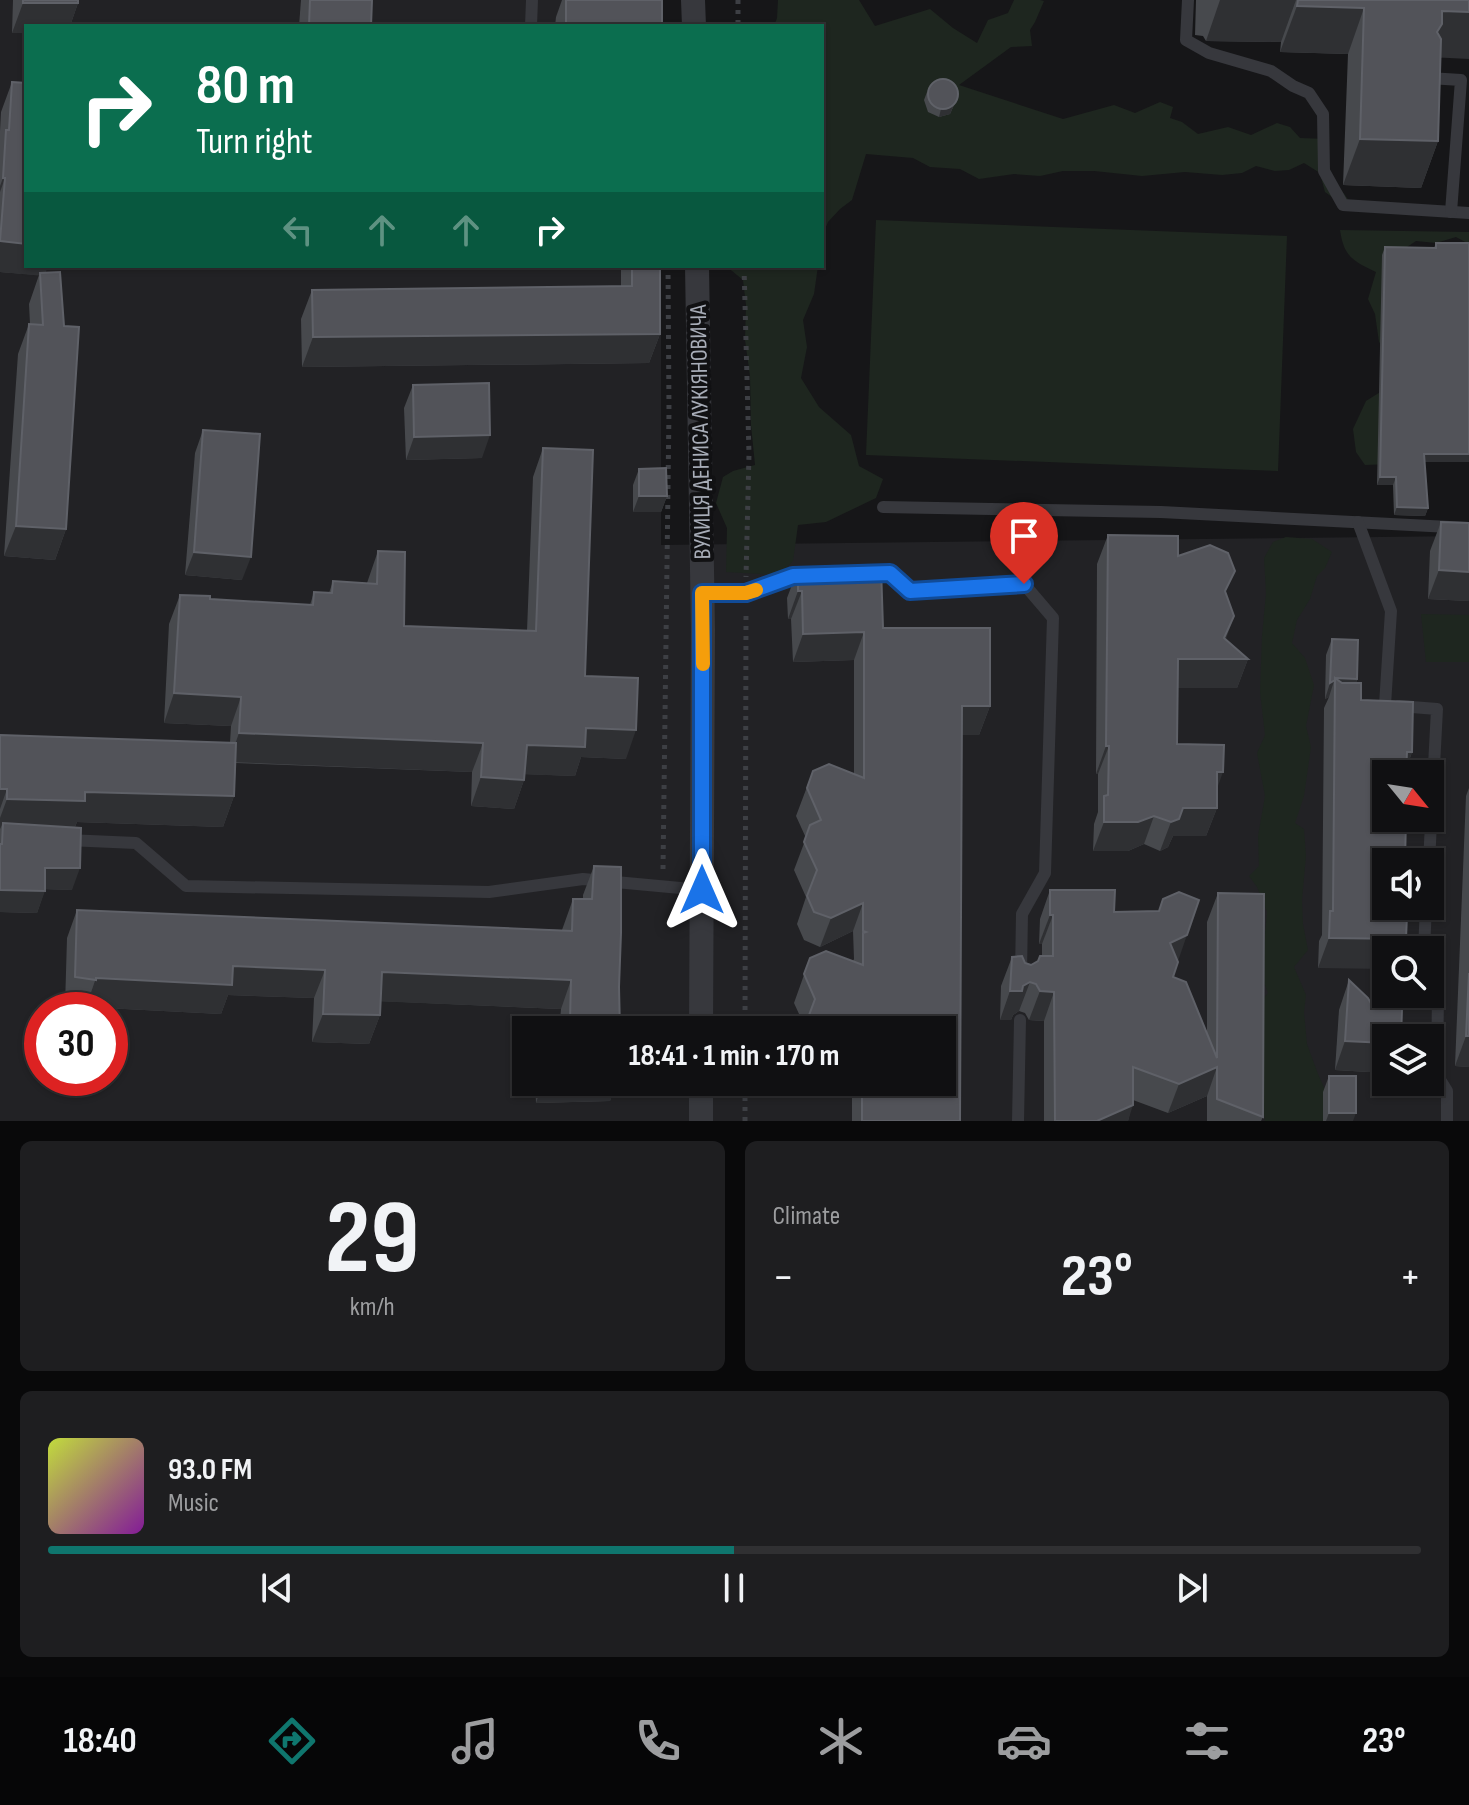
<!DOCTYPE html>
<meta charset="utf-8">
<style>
:root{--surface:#101012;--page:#1e1e20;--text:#f1f3f6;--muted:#9c9d9f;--line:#303032;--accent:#0f766e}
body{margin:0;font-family:"Sofia Sans Condensed",sans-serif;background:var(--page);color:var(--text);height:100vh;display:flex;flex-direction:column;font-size:30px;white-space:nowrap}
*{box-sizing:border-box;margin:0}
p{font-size:26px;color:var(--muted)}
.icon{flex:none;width:44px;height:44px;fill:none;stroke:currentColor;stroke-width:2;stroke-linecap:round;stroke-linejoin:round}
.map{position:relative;height:1121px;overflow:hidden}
.details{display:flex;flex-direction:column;gap:20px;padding:20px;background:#09090a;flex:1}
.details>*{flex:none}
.banner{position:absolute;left:24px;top:24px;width:800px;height:244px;border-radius:0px;box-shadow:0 2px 6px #0004,0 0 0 2px var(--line);background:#0b6e4f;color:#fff;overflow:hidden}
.needle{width:52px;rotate:120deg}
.tools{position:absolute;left:1372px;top:760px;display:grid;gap:16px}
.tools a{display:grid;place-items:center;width:72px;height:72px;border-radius:0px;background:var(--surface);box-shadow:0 2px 6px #0004,0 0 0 2px var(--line);font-size:40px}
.speed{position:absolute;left:24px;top:992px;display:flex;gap:16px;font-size:40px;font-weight:700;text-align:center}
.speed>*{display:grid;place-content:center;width:104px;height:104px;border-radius:50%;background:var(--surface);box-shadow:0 2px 6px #0004,0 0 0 2px var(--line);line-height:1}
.speed .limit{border:12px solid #d22;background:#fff;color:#111}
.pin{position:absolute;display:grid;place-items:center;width:68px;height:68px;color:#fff;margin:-82px -34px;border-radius:50% 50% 50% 0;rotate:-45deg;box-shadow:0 0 8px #0007}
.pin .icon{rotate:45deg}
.me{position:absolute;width:88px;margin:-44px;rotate:0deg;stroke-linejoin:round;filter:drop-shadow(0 0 6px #0008)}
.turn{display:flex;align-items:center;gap:28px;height:168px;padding:0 40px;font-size:36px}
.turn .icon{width:104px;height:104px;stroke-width:2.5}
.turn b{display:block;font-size:56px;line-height:68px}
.lanes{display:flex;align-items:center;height:76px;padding:0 40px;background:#0003;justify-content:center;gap:40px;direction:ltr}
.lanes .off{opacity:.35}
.big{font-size:60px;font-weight:700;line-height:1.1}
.details .widget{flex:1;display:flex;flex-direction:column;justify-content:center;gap:12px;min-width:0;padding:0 28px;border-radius:12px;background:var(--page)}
.details .dial{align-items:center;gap:0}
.dial b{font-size:104px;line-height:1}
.song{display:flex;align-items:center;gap:24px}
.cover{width:96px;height:96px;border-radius:12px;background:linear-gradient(135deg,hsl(70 70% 55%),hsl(290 70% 35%))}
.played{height:8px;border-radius:4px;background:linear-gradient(90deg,var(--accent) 50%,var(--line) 50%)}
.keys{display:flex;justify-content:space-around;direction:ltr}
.heat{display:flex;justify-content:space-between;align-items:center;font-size:44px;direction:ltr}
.details .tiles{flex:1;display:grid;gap:20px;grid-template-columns:1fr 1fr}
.widget:last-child{grid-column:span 2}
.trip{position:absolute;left:512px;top:1016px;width:444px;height:80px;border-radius:0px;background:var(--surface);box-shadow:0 2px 6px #0004,0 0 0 2px var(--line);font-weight:700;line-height:80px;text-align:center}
.tab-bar{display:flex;height:128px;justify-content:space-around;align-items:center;background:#060607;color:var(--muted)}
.tab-bar .icon{width:56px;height:56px}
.tab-bar .current{color:var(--accent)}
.tab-bar b{font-size:36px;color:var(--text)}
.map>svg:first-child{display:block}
.built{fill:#222225;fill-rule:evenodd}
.green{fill:#1e261f}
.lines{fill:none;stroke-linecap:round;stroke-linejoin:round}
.path{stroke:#3d3f44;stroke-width:5;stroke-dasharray:4 6;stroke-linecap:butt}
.lane{stroke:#37383d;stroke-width:12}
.street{stroke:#37383d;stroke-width:24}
.wall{fill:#47494d}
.shaded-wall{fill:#2f3033}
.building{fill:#525359;stroke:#5f6168;stroke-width:2}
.route-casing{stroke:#114b97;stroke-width:20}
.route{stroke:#1a73e8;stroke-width:14}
.slow{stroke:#f59e0b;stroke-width:14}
.labels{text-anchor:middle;stroke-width:8;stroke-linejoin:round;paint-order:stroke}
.street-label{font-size:24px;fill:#a8adb8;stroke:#111113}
</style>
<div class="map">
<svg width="1469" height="1121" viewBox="0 0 1469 1121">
<rect width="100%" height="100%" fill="#161618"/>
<path class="built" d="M 0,0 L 662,0 L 661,26 L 26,26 L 26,266 L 661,266 L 661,545 L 1469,536 L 1469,1121 L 0,1121 ZM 1386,774 L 1430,774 L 1430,818 L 1386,818 ZM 1386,862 L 1430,862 L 1430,906 L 1386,906 ZM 1386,950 L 1430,950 L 1430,994 L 1386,994 ZM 42,1010 L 110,1010 L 110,1078 L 42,1078 ZM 526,1030 L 942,1030 L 942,1082 L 526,1082 ZM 1386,1038 L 1430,1038 L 1430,1082 L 1386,1082 Z"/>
<g class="green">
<polygon points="778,0 859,0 875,26 930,9 953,28 977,43 988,20 1008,13 1014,0 1040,0 1044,1 1035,22 1030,30 1032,46 1011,47 959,85 1063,119 1114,105 1135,113 1160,102 1173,107 1170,118 1182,122 1198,134 1228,127 1251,135 1277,123 1290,127 1300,138 1326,139 1324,166 1350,202 1343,205 1325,192 1320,173 1304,163 1289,170 1275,171 1256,166 1242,173 1222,175 1185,172 1142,176 1094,171 1063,171 1040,176 1014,174 979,179 960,169 930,167 913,158 866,154 852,200 840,209 828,222 822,236 822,26 774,26 777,18"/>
<polygon points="876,220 1287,236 1278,471 866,455"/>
<path d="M 1340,230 L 1469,232 L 1469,244 L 1456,237 L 1436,243 L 1416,241 L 1398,253 L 1393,358 L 1379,342 L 1375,314 L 1368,299 L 1376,272 C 1353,261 1344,257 1340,230 Z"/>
<polygon points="726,266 818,266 814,294 803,320 807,347 801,378 819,407 851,435 859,466 883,479 876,498 826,522 798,525 793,561 779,575 726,572 727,528 716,503 723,477 733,471 755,465 751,425 750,376 745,340 746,305 743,280"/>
<polygon points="1390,386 1392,464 1365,465 1356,452 1353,429 1366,401"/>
<polygon points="1286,537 1312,539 1332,552 1325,568 1317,576 1310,599 1297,620 1292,643 1305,658 1314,685 1306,726 1311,747 1304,796 1295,823 1304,829 1306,856 1302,900 1303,924 1308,950 1294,967 1306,995 1304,1012 1307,1044 1318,1074 1339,1121 1265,1121 1247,1016 1268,993 1261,976 1267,912 1257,887 1249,876 1259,866 1258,836 1265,796 1257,753 1265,735 1260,692 1262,636 1266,593 1264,558 1273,542"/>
<polygon points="1421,614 1469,615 1469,662 1426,662"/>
</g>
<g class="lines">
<g class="path">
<polyline points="738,0 738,26"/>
<polyline points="744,266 749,454 746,577"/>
<polyline points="663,869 669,411 668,266"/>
<polyline points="745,1030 746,611"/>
<polyline points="745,1121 745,1082"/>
</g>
<g class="lane">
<polyline points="1188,0 1186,40 1209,53 1271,71 1293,86 1309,93 1323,114 1324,171 1343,205 1469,213"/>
<polyline points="531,26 532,0"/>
<polyline points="1429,78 1461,80 1451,212"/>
<polyline points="883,507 1161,512 1469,528"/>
<polyline points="1358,522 1391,611 1385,705"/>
<polyline points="867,574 890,573 910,591 1024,584 1053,618 1045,873 1022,914 1021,973"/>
<polyline points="702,593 746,593 793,576 808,576"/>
<polyline points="1399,706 1437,709 1429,862"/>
<polyline points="67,840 136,843 186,886 489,892 583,879 702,890"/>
<polyline points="1424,950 1426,906"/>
<polyline points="1430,979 1438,992 1437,1075 1447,1091 1447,1121"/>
<polyline points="1018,1121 1020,1020"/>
</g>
<g class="street">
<polyline points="693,0 694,26"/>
<polyline points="697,266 703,630 701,1030"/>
<polyline points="701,1121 701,1082"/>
</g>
</g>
<g class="wall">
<polygon points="13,0 78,0 78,3 70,26 26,26 26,33 12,33"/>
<polygon points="301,0 372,0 371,26 299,26"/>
<polygon points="562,0 662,0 662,26 555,26 556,17"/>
<polygon points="1196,0 1469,0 1441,58 1438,141 1421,188 1343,185 1348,54 1280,52 1281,42 1206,41 1203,36 1195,35"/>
<polygon points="12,82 26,266 48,266 45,273 66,529 55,560 4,556 18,354 29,324 30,324 29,304 39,275 0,272 0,131 1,112"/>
<polygon points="927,92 955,103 950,114 939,117 928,112 924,100"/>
<polygon points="1436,243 1469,243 1469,462 1424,462 1428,508 1425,516 1394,515 1393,485 1377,485 1382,255 1385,247 1434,248"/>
<polygon points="621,266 660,266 660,334 649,363 302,367 301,319 312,290 621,286"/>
<polygon points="413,385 482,458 406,460 404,408"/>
<polygon points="203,430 242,580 185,575 195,453"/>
<polygon points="543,448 585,676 626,759 581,757 575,776 525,774 524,780 514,809 471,806 472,772 236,763 234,796 223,827 77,822 75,827 72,890 45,889 37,913 0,912 0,735 230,743 231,726 164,723 169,624 180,595 210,599 310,605 314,592 329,593 333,581 367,583 378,551 404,626 527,631 533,477"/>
<polygon points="639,469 667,496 661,512 633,512 633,485"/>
<polygon points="1441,522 1469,523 1469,601 1428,599 1430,551"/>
<polygon points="1108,535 1178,556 1226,594 1226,639 1248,659 1237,688 1177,688 1177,744 1217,789 1217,808 1206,836 1173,836 1168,847 1160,851 1144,844 1128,851 1093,851 1094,824 1098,812 1098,774 1096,774 1097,564"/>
<polygon points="798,569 883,628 990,706 979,735 962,735 960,1121 852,1121 852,1082 942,1082 942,1030 804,1030 805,1027 794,1003 810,958 853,961 854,959 853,931 820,947 804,940 797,924 806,897 794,870 806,838 796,816 813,771 854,774 854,660 793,662 791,619 788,619 787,598"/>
<polygon points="1332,639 1357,679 1356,683 1361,700 1412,752 1407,767 1404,915 1406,939 1402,950 1386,950 1318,968 1319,941 1322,935 1324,708 1329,697 1325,699 1326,655"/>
<polygon points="1469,788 1469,1067 1455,1066 1466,796"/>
<polygon points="594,866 619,987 620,1030 542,1030 545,1021 560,1021 561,1009 380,1001 380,1015 369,1044 312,1042 314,998 228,995 221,1014 86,1007 85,1009 65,1006 67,938 77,910 562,930 573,899 583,899 583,895"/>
<polygon points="1050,890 1114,912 1178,961 1173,977 1207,1033 1207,922 1218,893 1263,1117 1261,1121 1207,1121 1207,1096 1168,1113 1133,1100 1128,1121 1044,1121 1044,1021 1029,1020 1025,1013 1019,1011 1013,1015 1011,1020 1000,1020 1001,986 1012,957 1031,965 1038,961 1042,956 1042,944 1039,944 1040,919"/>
<polygon points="1349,980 1373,1007 1386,1038 1386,1073 1335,1070 1339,1010"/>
<polygon points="1329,1076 1353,1121 1323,1121 1323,1092"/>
<polygon points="535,1082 617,1082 610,1101 536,1103"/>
</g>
<g class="shaded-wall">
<polygon points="1220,0 1296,0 1281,42 1206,41"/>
<polygon points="23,3 78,3 70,26 26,26 26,33 12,33"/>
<polygon points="1297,6 1364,8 1348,54 1280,52"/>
<polygon points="1442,11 1469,12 1469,59 1429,57"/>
<polygon points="958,95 950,114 939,117 941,109"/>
<polygon points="1360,139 1438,141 1421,188 1343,185"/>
<polygon points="3,178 5,178 0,192 0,186"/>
<polygon points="0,241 26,244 26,266 48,266 44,276 0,272"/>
<polygon points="660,334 649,363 302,367 313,337"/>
<polygon points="490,435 482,458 406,460 414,437"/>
<polygon points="1424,454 1469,454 1469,462 1421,462"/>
<polygon points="1380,477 1396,477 1393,485 1377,485"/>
<polygon points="639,496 667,496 661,512 633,512"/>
<polygon points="1397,507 1428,508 1425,516 1394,515"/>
<polygon points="16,526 66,529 55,560 4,556"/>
<polygon points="194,552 251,557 242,580 185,575"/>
<polygon points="1439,570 1469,572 1469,601 1428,599"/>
<polygon points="798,591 802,591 791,619 788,619"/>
<polygon points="1234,616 1224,645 1248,659 1237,688 1167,688 1178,659 1224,638"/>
<polygon points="864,632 854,660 793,662 803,634"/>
<polygon points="1337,679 1357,679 1351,695"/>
<polygon points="1334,681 1329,697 1325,699 1330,683"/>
<polygon points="174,693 241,697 231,726 164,723"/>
<polygon points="962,706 990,706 979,735 952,735"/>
<polygon points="586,728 636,730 626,759 581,757 575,776 516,774 527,745"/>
<polygon points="239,733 483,743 472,772 229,762"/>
<polygon points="1106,746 1109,746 1098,774 1096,774"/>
<polygon points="1407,752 1412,752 1404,774"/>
<polygon points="1217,772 1223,772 1213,800"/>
<polygon points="481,777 524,780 514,809 471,806"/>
<polygon points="0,789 7,789 0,809"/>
<polygon points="85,792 234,796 223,827 77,822 73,831 3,823 0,829 0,818 7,799"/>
<polygon points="1183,808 1217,808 1206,836 1173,836 1168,847 1160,851 1171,822"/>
<polygon points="1154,816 1144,844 1128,851 1093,851 1104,822"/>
<polygon points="45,868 80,868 72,890 37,889"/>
<polygon points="0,890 45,891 37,913 0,912"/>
<polygon points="863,903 853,931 820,947 831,918"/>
<polygon points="1050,915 1053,915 1042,944 1039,944"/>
<polygon points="1187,935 1177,964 1170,943"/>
<polygon points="1329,938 1406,939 1402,950 1386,950 1386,969 1318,968"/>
<polygon points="233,966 325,970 314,998 228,995 221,1014 86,1007 96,978"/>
<polygon points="382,972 571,980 561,1009 372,1001"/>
<polygon points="1030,982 1019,1011 1013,1015 1011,1020 1000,1020 1010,991"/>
<polygon points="1040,991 1054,992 1044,1021 1029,1020"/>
<polygon points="323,1014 380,1015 369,1044 312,1042"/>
<polygon points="1466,1036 1469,1036 1469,1067 1455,1066"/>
<polygon points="1345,1041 1386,1043 1386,1073 1335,1070"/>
<polygon points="1217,1067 1207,1096 1168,1113 1179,1084"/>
<polygon points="543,1082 617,1082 610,1101 536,1103"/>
<polygon points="1133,1105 1128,1121 1097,1121"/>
<polygon points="1329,1113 1356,1113 1353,1121 1326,1121"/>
</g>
<g class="building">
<rect x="23" y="0" width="55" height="3"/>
<polygon points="310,0 372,0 371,26 309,26"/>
<rect x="566" y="0" width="96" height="26"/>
<polygon points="1298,0 1469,0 1469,12 1442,11 1442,24 1437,32 1441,39 1438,141 1360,139 1364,8 1297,6"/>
<circle cx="943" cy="94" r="15"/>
<polygon points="12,82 26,83 26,244 0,241 5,178 3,178 6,130 9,130"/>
<polygon points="1436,243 1469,243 1469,454 1424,454 1428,508 1397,507 1396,477 1380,477 1385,247 1436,248"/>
<polygon points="632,266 660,266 660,334 313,337 312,290 632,286"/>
<polygon points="60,272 64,326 79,327 66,529 16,526 29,324 43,325 40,273"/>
<polygon points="489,383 490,435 414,437 413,385"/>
<polygon points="203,430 260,434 251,557 194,552"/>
<polygon points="543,448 593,450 585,676 638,678 636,730 586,728 585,747 527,745 524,780 481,777 483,743 239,733 241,697 174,693 180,595 210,596 210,599 313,605 314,592 332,593 333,581 377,584 378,551 405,552 404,626 536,631"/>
<polygon points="666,468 667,496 639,496 639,469"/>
<polygon points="1441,522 1469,523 1469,572 1439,570"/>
<polygon points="1108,535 1178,536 1178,556 1210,545 1228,553 1235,571 1225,591 1234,616 1224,638 1248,659 1178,659 1177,744 1224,745 1223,772 1217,772 1217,808 1183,808 1179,819 1171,822 1154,816 1138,822 1104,822 1104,796 1108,795 1109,746 1106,746"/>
<polygon points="881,567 883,628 990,628 990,706 962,706 960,1121 862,1121 862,1082 942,1082 942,1030 807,1030 805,1026 815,999 804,974 810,958 826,951 863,965 863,933 866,932 863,931 863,903 831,918 814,912 807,896 817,870 804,842 810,825 821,820 807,788 813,771 829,764 864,778 864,632 803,634 802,591 798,591 798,569"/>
<polygon points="1332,639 1358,640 1357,679 1335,678 1335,680 1330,683"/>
<polygon points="1335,678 1342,683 1361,683 1361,700 1413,702 1412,752 1407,752 1406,774 1386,774 1386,818 1406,818 1405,862 1386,862 1386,906 1404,906 1404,915 1407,915 1406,939 1329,938 1330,911 1333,911"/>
<polygon points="0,735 236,743 234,796 85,792 85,801 7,799 7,789 0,789"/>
<polygon points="3,823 81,828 80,868 45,868 45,891 0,890 0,844 2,844"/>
<polygon points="594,866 621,867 621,933 619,987 620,1030 545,1030 545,1021 570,1021 571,980 382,972 380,1015 323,1014 325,970 233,966 232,985 96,978 96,980 75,977 77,910 572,931 573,899 592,899"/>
<polygon points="1050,890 1115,890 1114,912 1159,911 1163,899 1179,892 1199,900 1187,935 1170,943 1178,962 1173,977 1186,982 1217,1058 1218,893 1264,894 1263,1117 1217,1099 1217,1067 1179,1084 1133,1067 1133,1105 1097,1121 1055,1121 1054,992 1040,991 1036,984 1030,982 1023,986 1022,991 1010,991 1012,957 1022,956 1025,963 1031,965 1038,961 1040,956 1053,956 1053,915 1050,915"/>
<polygon points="1469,973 1469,1036 1466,1036"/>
<polygon points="1349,980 1368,998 1373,1007 1402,1009 1401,1038 1386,1038 1386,1043 1345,1041"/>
<rect x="1329" y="1076" width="27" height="37"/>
</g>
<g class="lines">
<g class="route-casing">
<polyline id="route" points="702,890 702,593 746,593 793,576 890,573 910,591 1024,584"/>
</g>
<use href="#route" class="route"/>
<polyline class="slow" points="703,664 702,593 746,593 756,590"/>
</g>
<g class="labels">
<g class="street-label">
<text transform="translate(700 432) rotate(-91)" y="8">ВУЛИЦЯ ДЕНИСА ЛУКІЯНОВИЧА</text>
</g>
</g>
</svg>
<div class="tools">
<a><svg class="needle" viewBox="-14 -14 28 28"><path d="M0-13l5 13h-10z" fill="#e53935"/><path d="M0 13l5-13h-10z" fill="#9c9d9f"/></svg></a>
<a><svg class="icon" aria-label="sound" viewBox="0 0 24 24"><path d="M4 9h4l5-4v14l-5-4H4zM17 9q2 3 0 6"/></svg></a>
<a><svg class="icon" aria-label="search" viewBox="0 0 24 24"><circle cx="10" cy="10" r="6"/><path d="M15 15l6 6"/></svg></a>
<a><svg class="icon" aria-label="layers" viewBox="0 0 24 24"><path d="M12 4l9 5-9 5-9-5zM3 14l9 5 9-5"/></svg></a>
</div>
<div class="speed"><div class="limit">30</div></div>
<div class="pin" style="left:1024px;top:584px;background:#d93025"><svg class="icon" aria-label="arrive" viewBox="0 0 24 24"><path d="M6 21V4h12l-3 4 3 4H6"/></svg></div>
<svg class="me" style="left:702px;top:890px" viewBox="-20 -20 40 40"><path d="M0-17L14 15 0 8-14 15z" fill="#1a73e8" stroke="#fff" stroke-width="4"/></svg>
<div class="trip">18:41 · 1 min · 170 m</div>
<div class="banner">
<div class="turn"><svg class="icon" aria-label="right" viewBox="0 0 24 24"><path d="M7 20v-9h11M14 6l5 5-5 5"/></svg><div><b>80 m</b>Turn right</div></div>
<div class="lanes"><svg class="icon off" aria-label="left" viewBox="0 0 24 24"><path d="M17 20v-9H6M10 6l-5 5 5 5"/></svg><svg class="icon off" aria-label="ahead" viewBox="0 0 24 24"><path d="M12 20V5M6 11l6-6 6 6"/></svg><svg class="icon off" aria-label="ahead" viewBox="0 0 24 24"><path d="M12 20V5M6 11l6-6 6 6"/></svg><svg class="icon" aria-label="right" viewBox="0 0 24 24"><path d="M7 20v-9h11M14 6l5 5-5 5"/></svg></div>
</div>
</div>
<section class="details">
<div class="tiles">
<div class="widget dial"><b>29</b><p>km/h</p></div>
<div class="widget"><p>Climate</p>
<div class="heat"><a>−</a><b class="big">23°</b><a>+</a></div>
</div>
<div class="widget">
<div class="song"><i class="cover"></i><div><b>93.0 FM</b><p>Music</p></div></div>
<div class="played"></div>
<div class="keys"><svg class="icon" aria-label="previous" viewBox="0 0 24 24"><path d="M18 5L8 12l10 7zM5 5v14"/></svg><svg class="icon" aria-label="pause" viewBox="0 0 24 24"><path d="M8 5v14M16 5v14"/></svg><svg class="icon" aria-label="next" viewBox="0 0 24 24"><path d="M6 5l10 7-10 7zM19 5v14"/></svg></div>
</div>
</div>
</section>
<nav class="tab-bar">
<b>18:40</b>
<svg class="icon current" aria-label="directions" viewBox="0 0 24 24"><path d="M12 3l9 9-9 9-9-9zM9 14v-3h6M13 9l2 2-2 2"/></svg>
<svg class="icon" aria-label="music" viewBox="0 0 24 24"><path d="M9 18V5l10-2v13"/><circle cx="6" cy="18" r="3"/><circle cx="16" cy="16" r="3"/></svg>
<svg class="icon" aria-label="phone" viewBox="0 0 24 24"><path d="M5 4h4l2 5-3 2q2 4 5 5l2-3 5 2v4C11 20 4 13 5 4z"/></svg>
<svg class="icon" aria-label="climate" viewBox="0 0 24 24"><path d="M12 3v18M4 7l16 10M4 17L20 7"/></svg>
<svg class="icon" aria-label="car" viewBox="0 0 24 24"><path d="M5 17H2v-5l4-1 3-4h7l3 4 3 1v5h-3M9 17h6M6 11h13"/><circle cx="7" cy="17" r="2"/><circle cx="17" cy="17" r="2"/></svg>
<svg class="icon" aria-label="filters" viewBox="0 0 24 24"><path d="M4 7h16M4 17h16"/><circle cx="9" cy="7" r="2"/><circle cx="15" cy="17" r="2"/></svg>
<b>23°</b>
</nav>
